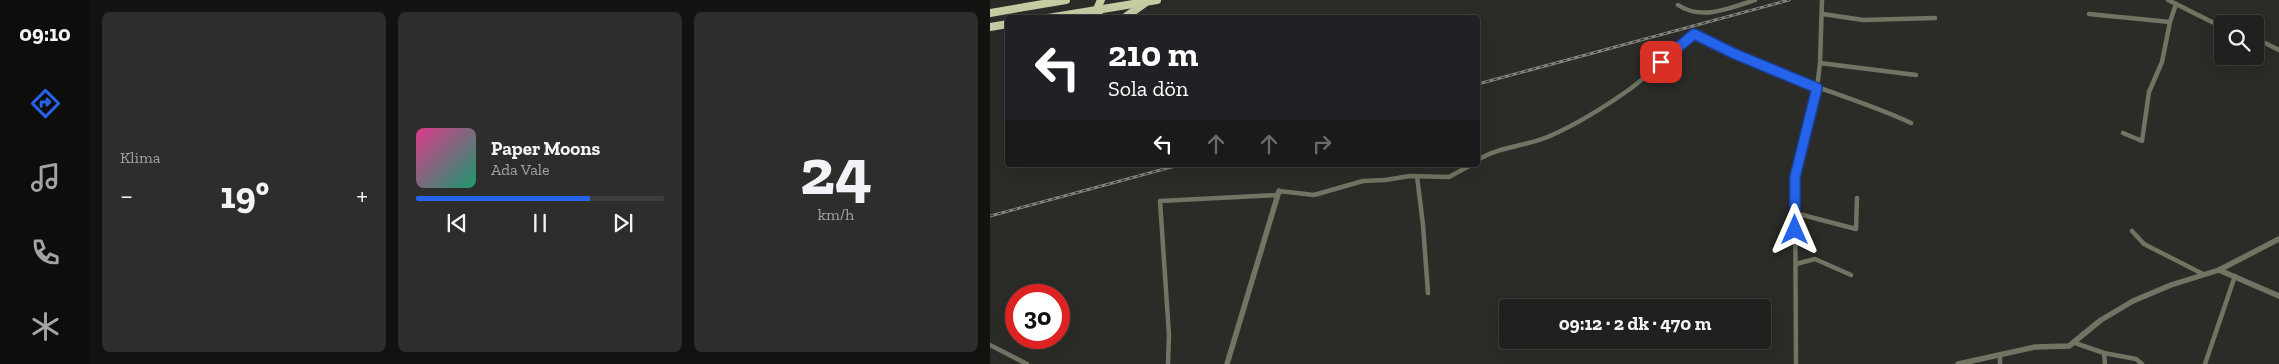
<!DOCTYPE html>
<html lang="tr">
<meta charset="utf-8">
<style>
:root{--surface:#20211e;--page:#2d2e2b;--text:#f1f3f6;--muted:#a2a3a4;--line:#3d3e3c;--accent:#2563eb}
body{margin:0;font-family:"Zilla Slab",serif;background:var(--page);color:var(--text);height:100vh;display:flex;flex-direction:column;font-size:19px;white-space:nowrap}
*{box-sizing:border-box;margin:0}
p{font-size:16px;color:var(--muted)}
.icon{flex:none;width:28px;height:28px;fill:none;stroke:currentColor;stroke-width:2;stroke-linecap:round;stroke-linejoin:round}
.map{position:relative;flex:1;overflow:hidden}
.drawer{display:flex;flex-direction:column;gap:12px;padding:12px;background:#121210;width:900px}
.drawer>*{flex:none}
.banner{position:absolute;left:15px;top:15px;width:475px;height:152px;border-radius:5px;box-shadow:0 5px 20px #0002,0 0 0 1px var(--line);background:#202124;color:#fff;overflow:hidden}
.controls{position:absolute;left:1224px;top:15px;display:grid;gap:10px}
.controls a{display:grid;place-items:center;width:50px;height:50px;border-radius:5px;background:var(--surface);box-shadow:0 5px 20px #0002,0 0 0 1px var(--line);font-size:25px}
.speed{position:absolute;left:15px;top:284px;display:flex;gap:10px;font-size:25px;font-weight:700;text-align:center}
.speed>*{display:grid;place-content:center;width:65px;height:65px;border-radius:50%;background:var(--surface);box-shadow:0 5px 20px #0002,0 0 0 1px var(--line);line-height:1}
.speed .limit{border:8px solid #d22;background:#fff;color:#111}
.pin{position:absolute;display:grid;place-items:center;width:42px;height:42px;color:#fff;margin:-21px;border-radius:10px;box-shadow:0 2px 8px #0006}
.me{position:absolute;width:55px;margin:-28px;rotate:0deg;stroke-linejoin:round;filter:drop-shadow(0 0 4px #0008)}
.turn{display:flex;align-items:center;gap:18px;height:105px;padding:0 20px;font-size:22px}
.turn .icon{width:65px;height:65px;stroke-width:2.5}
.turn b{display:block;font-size:35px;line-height:42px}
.lanes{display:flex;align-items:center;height:48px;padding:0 20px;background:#0003;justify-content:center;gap:25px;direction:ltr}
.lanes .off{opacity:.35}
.big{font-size:38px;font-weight:700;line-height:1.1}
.drawer .tile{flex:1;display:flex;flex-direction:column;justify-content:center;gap:8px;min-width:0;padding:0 18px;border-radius:8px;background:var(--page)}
.drawer .dial{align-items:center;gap:0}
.dial b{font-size:65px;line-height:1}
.song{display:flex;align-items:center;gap:15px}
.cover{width:60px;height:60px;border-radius:8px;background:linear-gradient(135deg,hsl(330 70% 55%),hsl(160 70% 35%))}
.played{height:5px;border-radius:2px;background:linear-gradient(90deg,var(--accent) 70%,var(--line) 70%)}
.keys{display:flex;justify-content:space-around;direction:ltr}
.heat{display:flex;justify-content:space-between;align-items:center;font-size:28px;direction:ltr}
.drawer .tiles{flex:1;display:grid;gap:12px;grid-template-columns:repeat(3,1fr)}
.trip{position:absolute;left:509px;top:299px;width:272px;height:50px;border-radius:5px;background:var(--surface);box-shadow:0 5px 20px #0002,0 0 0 1px var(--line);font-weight:700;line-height:50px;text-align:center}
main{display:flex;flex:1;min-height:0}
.tabs{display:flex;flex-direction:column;width:90px;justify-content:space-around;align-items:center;background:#0d0d0c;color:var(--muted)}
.tabs .icon{width:35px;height:35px}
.tabs .active{color:var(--accent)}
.tabs b{font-size:22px;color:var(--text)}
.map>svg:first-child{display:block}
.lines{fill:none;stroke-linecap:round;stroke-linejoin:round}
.minor{stroke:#727463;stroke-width:4.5}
.tertiary{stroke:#727463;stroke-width:5.5}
.trunk{stroke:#c6cca4;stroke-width:8}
.rail-casing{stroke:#82827f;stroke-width:3}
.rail{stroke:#21221e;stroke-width:1;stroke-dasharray:4;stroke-linecap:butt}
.route-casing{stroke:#184099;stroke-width:12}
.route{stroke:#2563eb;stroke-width:9}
</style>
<main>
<nav class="tabs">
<b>09:10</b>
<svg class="icon active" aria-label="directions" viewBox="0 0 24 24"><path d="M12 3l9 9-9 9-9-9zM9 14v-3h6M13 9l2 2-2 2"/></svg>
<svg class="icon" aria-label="music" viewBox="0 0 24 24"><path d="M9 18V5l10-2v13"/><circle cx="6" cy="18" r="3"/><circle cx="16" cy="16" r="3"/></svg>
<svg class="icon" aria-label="phone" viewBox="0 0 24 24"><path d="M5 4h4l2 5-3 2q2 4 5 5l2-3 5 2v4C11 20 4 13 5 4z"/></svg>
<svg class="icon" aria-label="climate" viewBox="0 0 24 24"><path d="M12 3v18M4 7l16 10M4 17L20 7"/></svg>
</nav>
<section class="drawer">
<div class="tiles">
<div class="tile"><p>Klima</p>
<div class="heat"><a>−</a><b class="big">19°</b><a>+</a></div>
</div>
<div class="tile">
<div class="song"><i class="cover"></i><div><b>Paper Moons</b><p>Ada Vale</p></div></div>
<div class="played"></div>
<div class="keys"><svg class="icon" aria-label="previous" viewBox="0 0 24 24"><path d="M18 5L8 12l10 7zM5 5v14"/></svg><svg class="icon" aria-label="pause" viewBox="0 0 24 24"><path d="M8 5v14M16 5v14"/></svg><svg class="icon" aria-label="next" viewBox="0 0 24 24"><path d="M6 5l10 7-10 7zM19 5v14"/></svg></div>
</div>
<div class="tile dial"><b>24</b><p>km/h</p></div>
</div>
</section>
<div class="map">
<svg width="1289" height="364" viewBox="0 0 1289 364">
<rect width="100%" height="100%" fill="#2b2c28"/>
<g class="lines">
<g class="minor">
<polyline points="1178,0 1222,22 1232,24"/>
<path d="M 688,5 C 712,21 740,8 765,0"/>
<polyline points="833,14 873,20 945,18"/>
<polyline points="1099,14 1180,22"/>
<polyline points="1265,38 1289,50"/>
<polyline points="830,63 926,75"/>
<polyline points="1133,133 1152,141 1159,92 1172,62 1180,22 1186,4"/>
<path d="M 488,160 C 506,147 538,146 560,136 C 587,124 616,106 640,89 C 662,73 682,51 704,34 C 729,43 752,58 777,68 C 824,88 874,101 921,123"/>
<polyline points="427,176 433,225 438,293"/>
<polyline points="289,191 324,195 373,181 395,180 420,176 459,177 481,165"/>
<polyline points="805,213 866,229 867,198"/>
<polyline points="1142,231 1154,244 1213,274"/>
<polyline points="806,264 825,259 861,275"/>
<polyline points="1085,343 1114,353 1146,359 1152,364"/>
<polyline points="0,345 37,364"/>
<polyline points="1114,353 1115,364"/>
<polyline points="1010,355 1010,364"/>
<polyline points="178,364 179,335 170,201 288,195"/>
<polyline points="806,364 805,177 827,88 830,63 832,0"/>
<polyline points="1215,364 1245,276"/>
</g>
<g class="tertiary">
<polyline points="1229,270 1289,296"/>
<polyline points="237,364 289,191"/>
<polyline points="968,364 1045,347 1079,346 1111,320 1143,301 1181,285 1229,270 1289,239"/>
</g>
<g class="trunk">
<polyline points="0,13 76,0"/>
<polyline points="58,18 167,0"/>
<polyline points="110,18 107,9 111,0"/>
<polyline points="134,18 155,3"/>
<polyline points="0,27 18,24"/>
</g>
<g class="rail-casing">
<g id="rail">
<polyline points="488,84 799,0"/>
<polyline points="0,216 189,165"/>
</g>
</g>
<use href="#rail" class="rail"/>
</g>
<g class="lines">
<g class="route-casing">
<polyline id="route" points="671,62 704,34 745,54 827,88 805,177 805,230"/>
</g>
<use href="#route" class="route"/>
</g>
</svg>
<div class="controls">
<a><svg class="icon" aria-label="search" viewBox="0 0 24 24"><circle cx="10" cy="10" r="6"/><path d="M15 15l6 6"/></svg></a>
</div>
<div class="speed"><div class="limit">30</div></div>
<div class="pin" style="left:671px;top:62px;background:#d93025"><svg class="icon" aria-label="arrive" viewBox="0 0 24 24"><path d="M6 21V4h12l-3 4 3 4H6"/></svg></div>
<svg class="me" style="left:805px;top:230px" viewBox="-20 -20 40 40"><path d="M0-17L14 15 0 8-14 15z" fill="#2563eb" stroke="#fff" stroke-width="4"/></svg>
<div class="trip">09:12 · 2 dk · 470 m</div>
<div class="banner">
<div class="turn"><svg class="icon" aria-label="left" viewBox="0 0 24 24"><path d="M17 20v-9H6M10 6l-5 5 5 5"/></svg><div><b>210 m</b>Sola dön</div></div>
<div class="lanes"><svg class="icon" aria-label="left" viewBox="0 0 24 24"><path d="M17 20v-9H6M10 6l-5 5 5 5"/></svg><svg class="icon off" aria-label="ahead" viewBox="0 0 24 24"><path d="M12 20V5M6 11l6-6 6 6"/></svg><svg class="icon off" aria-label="ahead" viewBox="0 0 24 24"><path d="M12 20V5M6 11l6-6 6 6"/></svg><svg class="icon off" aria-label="right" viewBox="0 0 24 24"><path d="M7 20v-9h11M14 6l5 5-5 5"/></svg></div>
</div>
</div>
</main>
